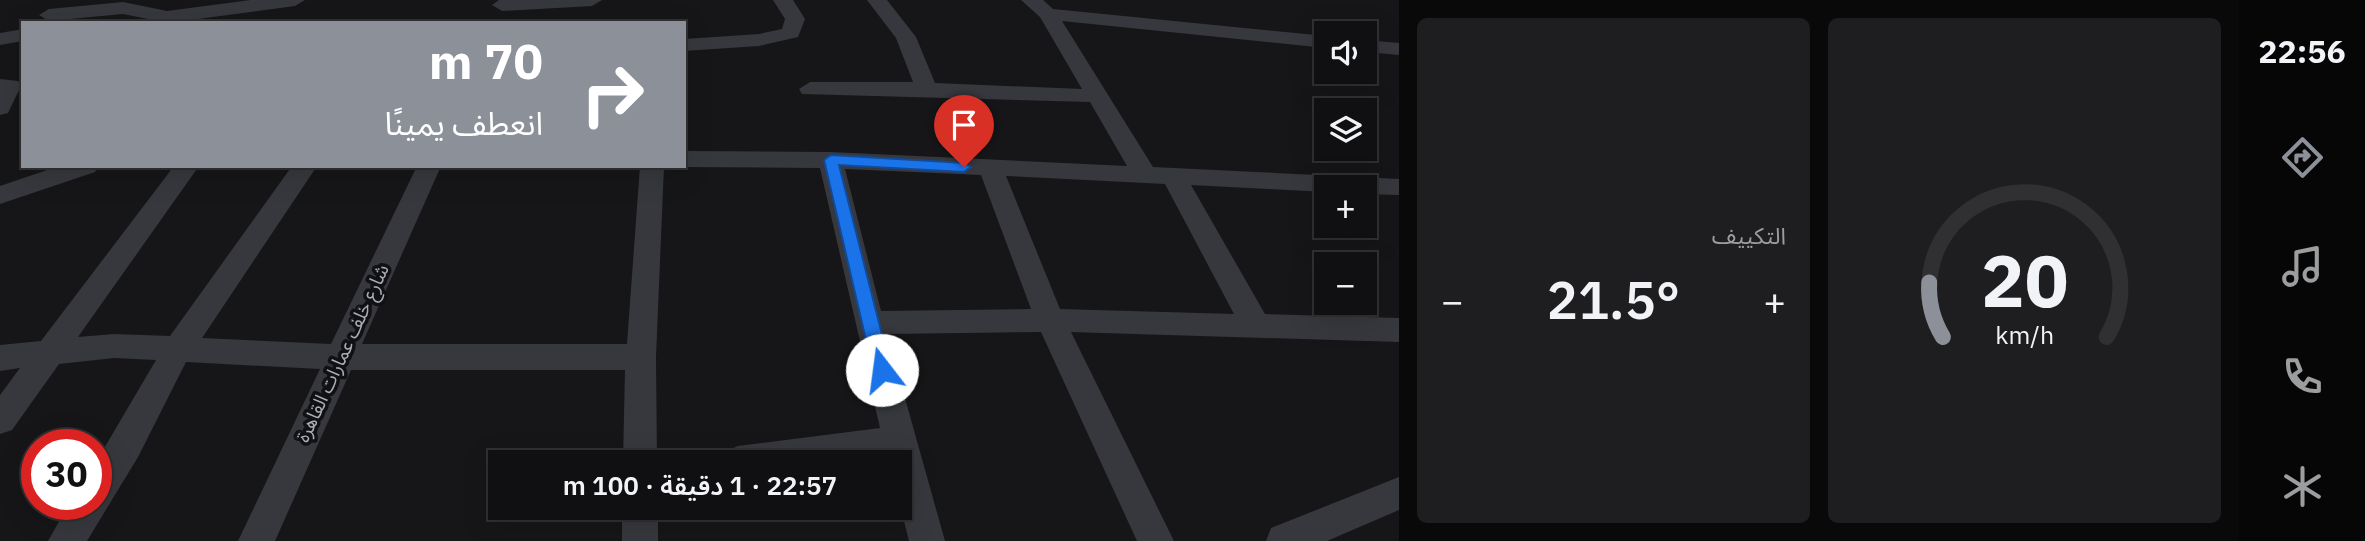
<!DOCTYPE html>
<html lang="ar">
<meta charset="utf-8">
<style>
:root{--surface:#101012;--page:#1e1e20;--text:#f1f3f6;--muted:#9c9d9f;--line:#303032;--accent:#8c9099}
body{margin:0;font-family:"IBM Plex Sans","Noto Sans Arabic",sans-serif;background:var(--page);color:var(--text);direction:rtl;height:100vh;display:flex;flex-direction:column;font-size:26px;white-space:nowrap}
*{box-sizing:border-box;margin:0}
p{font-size:23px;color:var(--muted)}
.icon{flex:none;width:38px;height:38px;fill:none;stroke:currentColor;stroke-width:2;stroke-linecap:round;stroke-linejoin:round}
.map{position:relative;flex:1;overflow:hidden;direction:ltr}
.panel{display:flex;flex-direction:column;gap:18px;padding:18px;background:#09090a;width:840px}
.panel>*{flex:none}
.guide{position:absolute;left:21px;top:21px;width:665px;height:147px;border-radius:0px;box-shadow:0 7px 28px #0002,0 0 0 2px var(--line);direction:rtl;background:#8c9099;color:#fff;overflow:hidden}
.controls{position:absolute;left:1314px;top:21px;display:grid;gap:14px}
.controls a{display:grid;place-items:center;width:63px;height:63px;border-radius:0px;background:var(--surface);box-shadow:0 7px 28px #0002,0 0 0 2px var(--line);font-size:35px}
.speed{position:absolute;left:21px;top:429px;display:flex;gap:14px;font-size:35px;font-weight:700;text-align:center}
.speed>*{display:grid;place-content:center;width:91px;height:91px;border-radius:50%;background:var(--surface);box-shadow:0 7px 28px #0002,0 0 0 2px var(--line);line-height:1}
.speed .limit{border:10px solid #d22;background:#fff;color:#111}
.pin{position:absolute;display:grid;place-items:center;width:60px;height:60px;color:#fff;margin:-72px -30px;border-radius:50% 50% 50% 0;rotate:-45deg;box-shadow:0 0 7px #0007}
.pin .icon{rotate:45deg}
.me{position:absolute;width:77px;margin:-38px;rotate:345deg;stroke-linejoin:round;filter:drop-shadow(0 0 5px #0008)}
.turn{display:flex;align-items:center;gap:24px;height:147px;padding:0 28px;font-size:32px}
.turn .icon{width:91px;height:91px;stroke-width:2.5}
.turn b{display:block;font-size:49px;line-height:60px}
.big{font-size:52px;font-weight:600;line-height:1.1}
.panel .tile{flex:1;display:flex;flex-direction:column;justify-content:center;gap:10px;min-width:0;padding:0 24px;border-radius:10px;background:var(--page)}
.panel .dial{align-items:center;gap:0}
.dial svg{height:182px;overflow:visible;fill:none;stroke:var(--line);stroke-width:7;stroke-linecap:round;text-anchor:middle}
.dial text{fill:var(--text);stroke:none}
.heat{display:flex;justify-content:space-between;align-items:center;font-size:38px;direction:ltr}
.panel .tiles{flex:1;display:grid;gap:18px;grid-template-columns:repeat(2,1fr)}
.trip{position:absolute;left:488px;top:450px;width:424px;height:70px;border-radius:0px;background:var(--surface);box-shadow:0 7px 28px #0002,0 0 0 2px var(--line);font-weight:600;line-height:70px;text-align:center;direction:rtl}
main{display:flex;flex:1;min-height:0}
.tab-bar{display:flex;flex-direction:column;width:126px;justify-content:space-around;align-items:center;background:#060607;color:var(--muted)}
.tab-bar .icon{width:49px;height:49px}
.tab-bar .active{color:var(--accent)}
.tab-bar b{font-size:32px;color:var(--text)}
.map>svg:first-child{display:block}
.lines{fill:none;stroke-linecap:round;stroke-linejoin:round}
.minor{fill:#37383d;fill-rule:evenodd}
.route{fill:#1a73e8;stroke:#114b97;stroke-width:2}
.labels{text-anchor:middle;stroke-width:7;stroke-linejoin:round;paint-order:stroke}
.street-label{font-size:19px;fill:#a8adb8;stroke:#111113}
</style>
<main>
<nav class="tab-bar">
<b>22:56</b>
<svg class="icon active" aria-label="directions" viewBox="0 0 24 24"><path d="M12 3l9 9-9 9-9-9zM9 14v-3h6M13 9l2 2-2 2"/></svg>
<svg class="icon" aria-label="music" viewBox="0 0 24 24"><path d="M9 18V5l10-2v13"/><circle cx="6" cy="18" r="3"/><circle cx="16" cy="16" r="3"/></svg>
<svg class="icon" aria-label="phone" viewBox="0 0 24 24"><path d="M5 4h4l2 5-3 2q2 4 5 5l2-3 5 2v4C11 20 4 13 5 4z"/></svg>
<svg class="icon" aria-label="climate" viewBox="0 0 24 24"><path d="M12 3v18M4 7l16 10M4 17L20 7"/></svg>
</nav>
<section class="panel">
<div class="tiles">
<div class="tile dial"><svg viewBox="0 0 100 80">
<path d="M14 69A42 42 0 1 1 86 69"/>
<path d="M14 69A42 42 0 0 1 8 45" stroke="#8c9099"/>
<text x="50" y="56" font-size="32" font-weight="700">20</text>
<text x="50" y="72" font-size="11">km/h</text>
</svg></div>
<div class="tile"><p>التكييف</p>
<div class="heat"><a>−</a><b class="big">21.5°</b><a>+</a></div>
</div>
</div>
</section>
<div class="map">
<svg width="1399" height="541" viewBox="0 0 1399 541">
<rect width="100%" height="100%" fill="#161618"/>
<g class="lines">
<g class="minor">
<polygon points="251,0 305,0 295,6 168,23 123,14 49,21 39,15 49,9 123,2 167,11"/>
<polygon points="602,0 592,6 502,11 492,5 499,0"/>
<polygon points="773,0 793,0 805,19 798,37 759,46 684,51 684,39 759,34 782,29 785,19"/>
<path d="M 867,0 L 887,0 L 916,37 L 935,83 L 1082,89 L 1040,17 L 1021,0 L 1043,0 L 1053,9 L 1326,36 L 1326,48 L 1062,21 L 1153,167 L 1399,179 L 1399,195 L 1365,194 L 1365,187 L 1326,187 L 1326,192 L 1191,185 L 1265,314 L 1399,318 L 1399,342 L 1071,332 L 1174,541 L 1137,541 L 1041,332 L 887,334 L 945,541 L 909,541 L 900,505 L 900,462 L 889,462 L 888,457 L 847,462 L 721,462 L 726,451 L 738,446 L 880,428 L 820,168 L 684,167 L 684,151 L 831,152 L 1127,166 L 1090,102 L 802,94 L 799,89 L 810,82 L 913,82 L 896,38 ZM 845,169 L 981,175 L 1031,309 L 881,311 ZM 1006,176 L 1165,184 L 1234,314 L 1060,309 Z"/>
<polygon points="23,29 23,41 0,45 0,33"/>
<polygon points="1365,40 1399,43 1399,55 1365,52"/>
<polygon points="0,79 18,81 21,86 8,113 0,115"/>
<polygon points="59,166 98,166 95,172 0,204 0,186"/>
<polygon points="174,166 199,166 78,337 114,334 170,336 292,166 317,166 202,338 331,344 417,166 441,166 362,344 627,344 640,166 664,166 656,357 657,462 623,462 625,370 351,370 275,541 238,541 320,369 186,362 138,457 87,541 48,541 69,504 96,504 96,462 156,360 114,358 59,364 12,430 0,434 0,395 20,368 0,371 0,345 41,341"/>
<polygon points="1399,477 1399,510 1327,541 1266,541 1271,528"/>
<rect x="622" y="508" width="36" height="33"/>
</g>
</g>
<polygon class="route" points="831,155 964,163 971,167 964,172 839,165 891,370 882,378 873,370 824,160"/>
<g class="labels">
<g class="street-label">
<text transform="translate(342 353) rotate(-65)" y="7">شارع خلف عمارات القاهرة</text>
</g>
</g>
</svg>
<div class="controls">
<a><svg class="icon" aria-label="sound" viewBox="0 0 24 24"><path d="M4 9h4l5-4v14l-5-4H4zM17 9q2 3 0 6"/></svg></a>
<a><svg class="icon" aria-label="layers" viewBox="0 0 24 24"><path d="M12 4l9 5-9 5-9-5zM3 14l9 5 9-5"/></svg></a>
<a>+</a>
<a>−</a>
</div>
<div class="speed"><div class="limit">30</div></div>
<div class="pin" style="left:964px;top:167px;background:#d93025"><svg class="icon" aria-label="arrive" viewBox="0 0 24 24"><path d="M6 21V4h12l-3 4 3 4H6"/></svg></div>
<svg class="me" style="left:882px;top:370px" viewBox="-20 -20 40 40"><circle r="19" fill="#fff"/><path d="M0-13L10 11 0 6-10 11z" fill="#1a73e8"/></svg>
<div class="trip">22:57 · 1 دقيقة · 100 m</div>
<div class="guide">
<div class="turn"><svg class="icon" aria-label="right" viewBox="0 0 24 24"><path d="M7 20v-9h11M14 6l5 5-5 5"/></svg><div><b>70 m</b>انعطف يمينًا</div></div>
</div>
</div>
</main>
